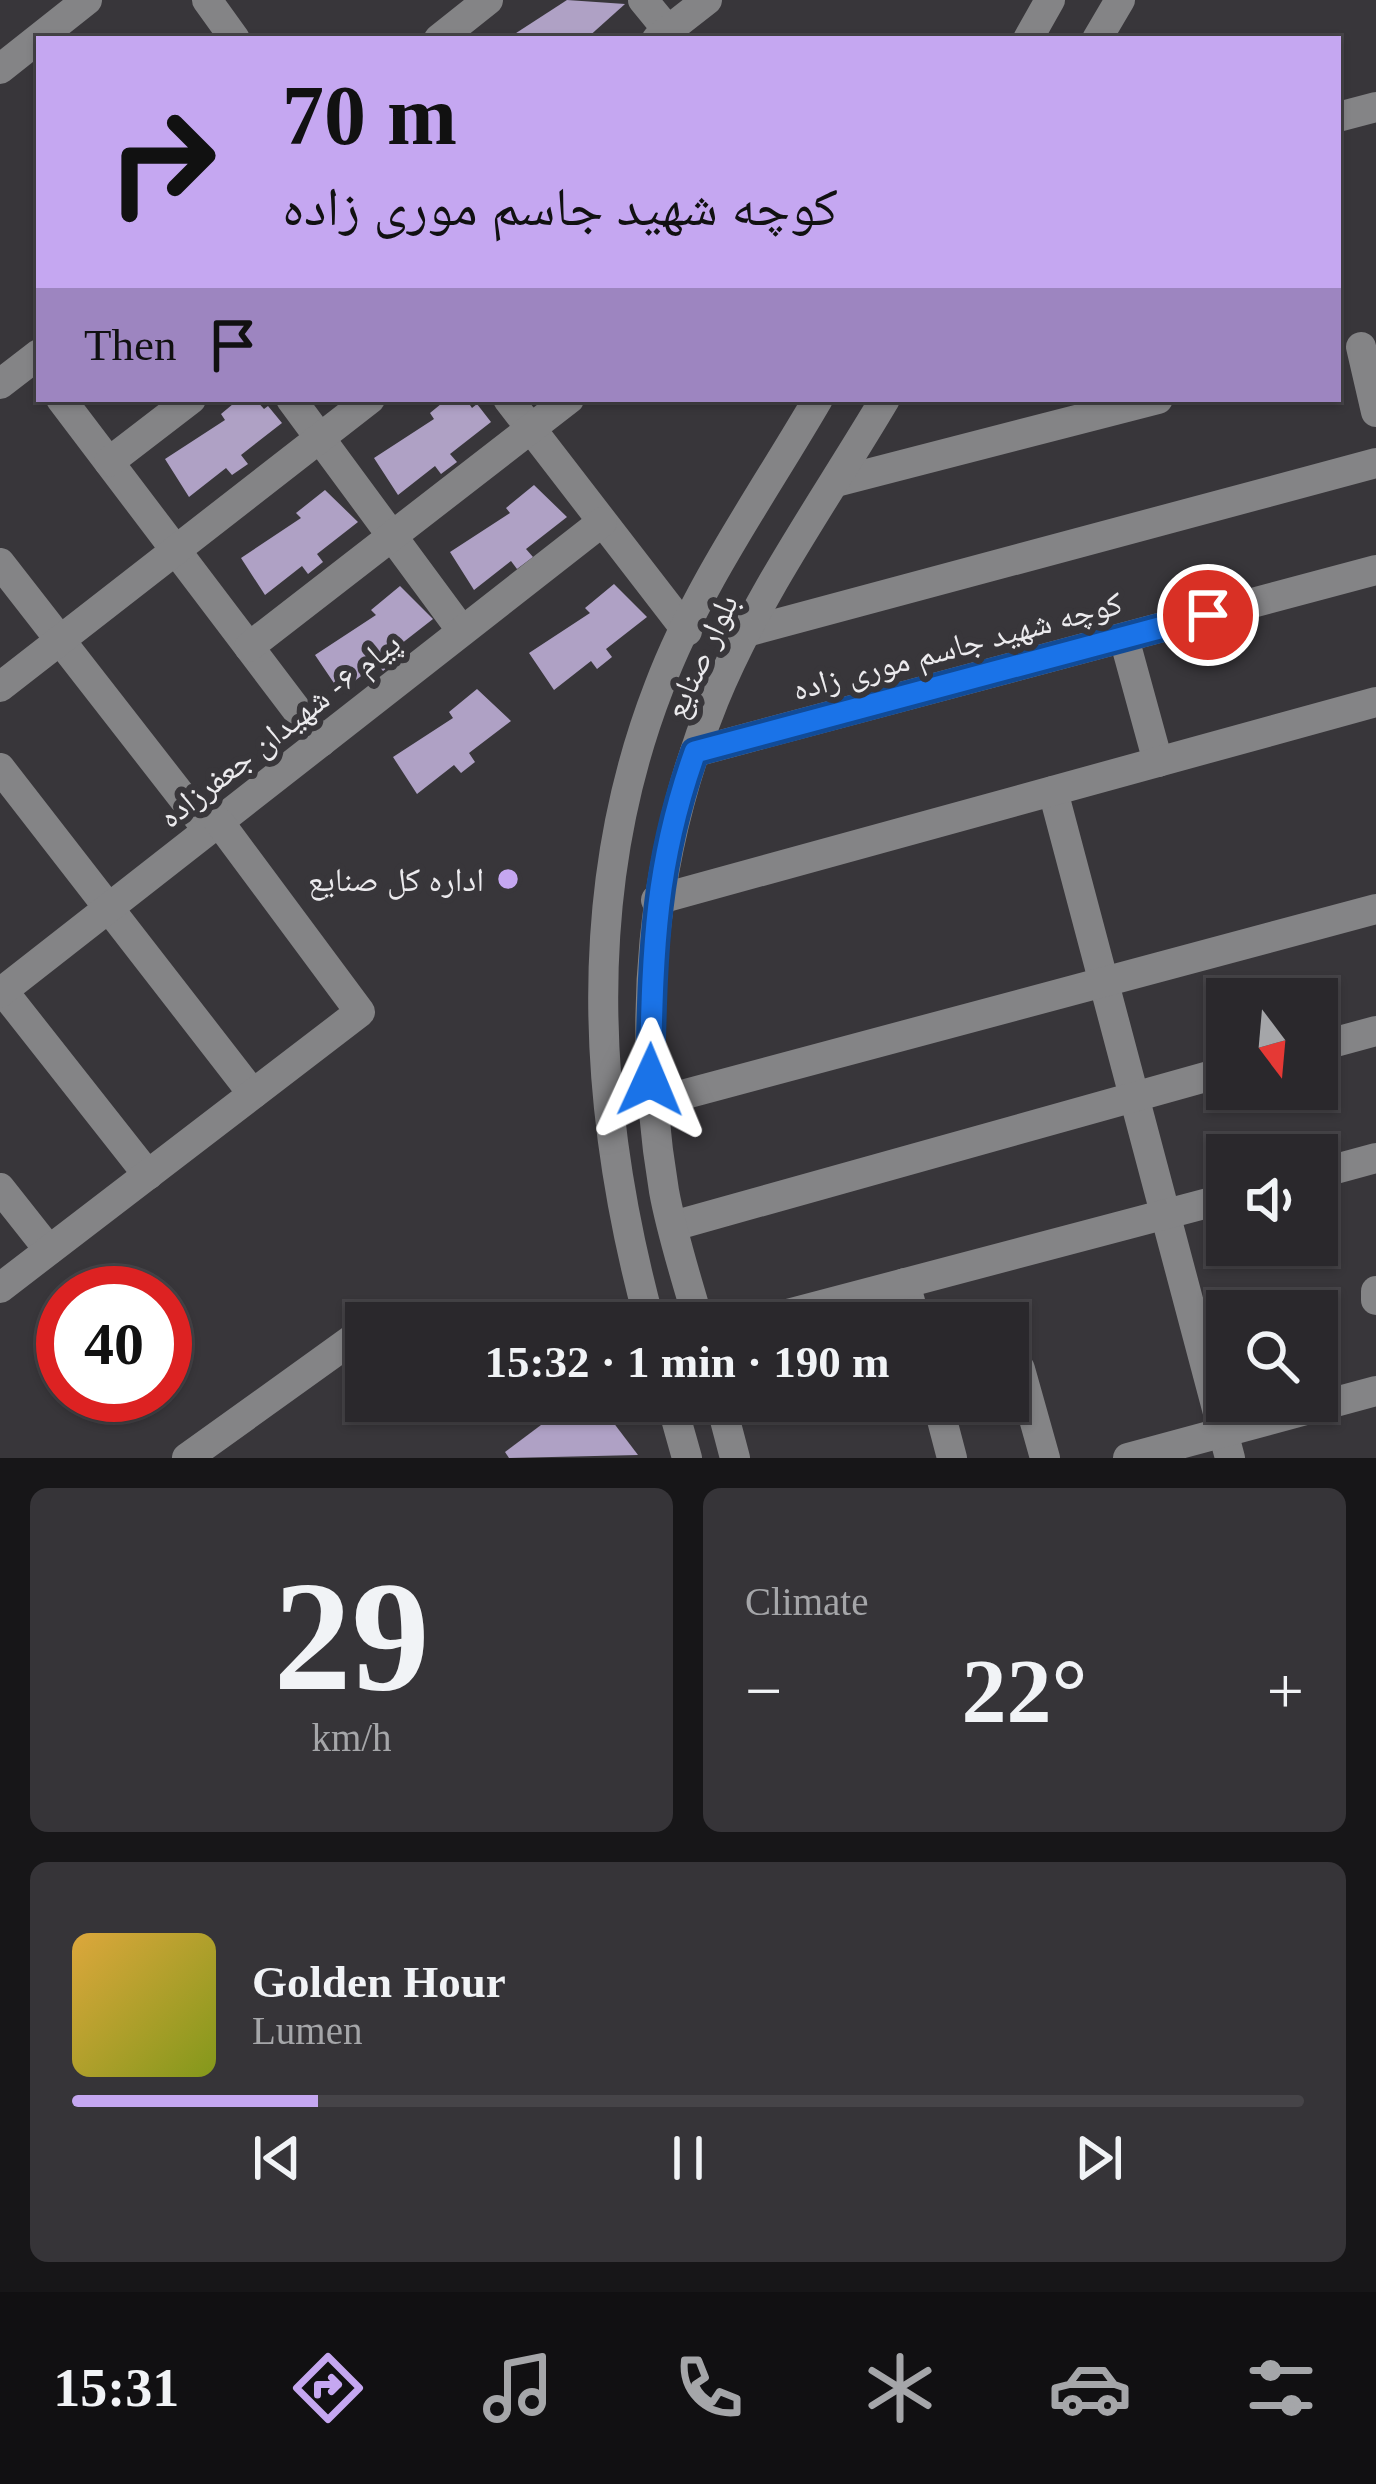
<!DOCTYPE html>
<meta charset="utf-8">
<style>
:root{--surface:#2a282c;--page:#363438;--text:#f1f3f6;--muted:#a5a6a9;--line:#464448;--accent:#c5a7f1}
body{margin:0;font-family:"Times New Roman","Noto Naskh Arabic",serif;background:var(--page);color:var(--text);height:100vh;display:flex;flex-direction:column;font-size:45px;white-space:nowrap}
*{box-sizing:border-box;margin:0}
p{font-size:39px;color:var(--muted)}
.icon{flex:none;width:66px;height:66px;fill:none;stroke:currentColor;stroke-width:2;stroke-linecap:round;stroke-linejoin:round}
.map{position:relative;height:1458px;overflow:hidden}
.drawer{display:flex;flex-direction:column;gap:30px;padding:30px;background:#171618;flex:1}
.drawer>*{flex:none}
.guide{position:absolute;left:36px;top:36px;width:1305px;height:366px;border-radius:0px;box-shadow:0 3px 9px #0004,0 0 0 3px var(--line);background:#c5a7f1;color:#111;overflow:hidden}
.needle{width:78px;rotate:164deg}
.fabs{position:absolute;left:1206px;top:978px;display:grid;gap:24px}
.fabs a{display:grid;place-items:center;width:132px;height:132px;border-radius:0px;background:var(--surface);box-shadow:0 3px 9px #0004,0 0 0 3px var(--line);font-size:60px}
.speed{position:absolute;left:36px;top:1266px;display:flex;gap:24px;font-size:60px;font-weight:700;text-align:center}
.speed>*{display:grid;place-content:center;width:156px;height:156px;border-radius:50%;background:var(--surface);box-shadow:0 3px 9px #0004,0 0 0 3px var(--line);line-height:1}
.speed .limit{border:18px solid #d22;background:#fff;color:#111}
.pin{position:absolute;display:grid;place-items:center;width:102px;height:102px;color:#fff;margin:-51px;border:6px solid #fff;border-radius:50%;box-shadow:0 3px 12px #0007}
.me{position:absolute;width:132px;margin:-66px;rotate:1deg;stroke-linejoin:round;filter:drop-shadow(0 0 9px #0008)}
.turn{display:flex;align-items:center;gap:42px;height:252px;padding:0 48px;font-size:54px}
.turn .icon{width:156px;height:156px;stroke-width:2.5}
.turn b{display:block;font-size:84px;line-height:102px}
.then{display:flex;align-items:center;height:114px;padding:0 48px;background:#0003;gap:24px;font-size:45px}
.big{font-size:90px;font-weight:700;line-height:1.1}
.drawer .card{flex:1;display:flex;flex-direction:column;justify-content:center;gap:18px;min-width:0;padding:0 42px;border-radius:18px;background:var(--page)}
.drawer .dial{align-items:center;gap:0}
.dial b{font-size:156px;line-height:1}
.song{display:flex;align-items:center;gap:36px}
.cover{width:144px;height:144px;border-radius:18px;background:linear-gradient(135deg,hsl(40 70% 55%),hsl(70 70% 35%))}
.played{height:12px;border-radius:6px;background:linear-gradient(90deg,var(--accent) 20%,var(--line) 20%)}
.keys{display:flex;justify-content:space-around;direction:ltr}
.heat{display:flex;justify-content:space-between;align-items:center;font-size:66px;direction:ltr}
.drawer .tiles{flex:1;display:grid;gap:30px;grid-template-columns:1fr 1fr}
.card:last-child{grid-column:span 2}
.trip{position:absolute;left:345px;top:1302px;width:684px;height:120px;border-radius:0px;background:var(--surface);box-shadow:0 3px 9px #0004,0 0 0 3px var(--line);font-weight:700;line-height:120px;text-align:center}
.tab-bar{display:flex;height:192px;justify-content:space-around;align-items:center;background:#111012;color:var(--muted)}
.tab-bar .icon{width:84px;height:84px}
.tab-bar .active{color:var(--accent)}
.tab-bar b{font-size:54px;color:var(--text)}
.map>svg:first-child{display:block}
.building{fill:#afa1c5}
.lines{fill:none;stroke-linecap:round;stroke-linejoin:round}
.minor{stroke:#848486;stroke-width:30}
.route-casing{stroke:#114b97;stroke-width:30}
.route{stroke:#1a73e8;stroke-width:21}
.poi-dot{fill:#c5a7f1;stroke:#38363a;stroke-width:4.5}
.labels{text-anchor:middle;stroke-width:12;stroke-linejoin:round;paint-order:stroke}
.street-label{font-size:33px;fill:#ebeaed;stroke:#38363a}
.poi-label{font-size:33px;fill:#ebeaed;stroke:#38363a;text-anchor:end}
</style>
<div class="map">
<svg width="1376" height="1458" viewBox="0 0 1376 1458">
<rect width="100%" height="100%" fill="#38363a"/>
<g class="building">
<polygon points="567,0 625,4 586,39 507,39"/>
<polygon points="239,399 255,399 264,409 268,406 282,423 241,455 248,464 232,475 226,468 189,497 165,459 225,420 221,414"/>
<polygon points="447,399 466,399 472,408 477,404 491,422 450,454 457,462 441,474 435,466 398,495 374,458 434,419 430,413"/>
<polygon points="534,485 567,517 526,549 533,557 517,569 511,561 474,590 450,552 510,513 506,508"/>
<polygon points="325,490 358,522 317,554 323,562 308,574 302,566 265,595 241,558 301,518 296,513"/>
<polygon points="614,584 647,617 606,649 612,657 597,669 591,661 554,690 529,653 590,613 585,608"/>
<polygon points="400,586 433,619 392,651 398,659 383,671 377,664 340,692 315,655 376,615 371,610"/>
<polygon points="477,689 511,721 469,753 475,762 461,773 454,765 417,794 393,757 453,718 449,712"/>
<polygon points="573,1401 597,1401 638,1455 509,1458 505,1452"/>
</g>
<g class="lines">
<g class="minor">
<polyline points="207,0 235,39"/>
<polyline points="643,0 675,39"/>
<polyline points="439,39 488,0"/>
<polyline points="657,39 707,0"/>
<polyline points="1028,39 1050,0"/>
<polyline points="1097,39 1120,0"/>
<polyline points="0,69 87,0"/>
<polyline points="1338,117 1376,107"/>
<polyline points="1361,347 1376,412"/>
<polyline points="0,384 39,354"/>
<polyline points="61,399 321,742"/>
<polyline points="291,399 462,631"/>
<polyline points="508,399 687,631"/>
<polyline points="109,462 191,399"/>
<polyline points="836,482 1158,399"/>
<polyline points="0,563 208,830"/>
<polyline points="750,631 1376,463"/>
<polyline points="1124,638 1158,762"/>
<polyline points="249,647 569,399"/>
<polyline points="0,687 370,399"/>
<polyline points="695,752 1376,570"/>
<polyline points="0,768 253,1094"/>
<polyline points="1053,791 1230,1458"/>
<polyline points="656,900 1376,702"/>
<polyline points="3,991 148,1175"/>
<polyline points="0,993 602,522"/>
<polyline points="1317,1047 1376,1031"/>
<polyline points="652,1103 1376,909"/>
<polyline points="1317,1174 1376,1158"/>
<polyline points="0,1188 49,1250"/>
<polyline points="673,1226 1227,1071"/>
<polyline points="905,1283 916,1323"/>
<polyline points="0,1288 360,1012 219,822"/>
<polyline points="1376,1291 1376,1300"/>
<path d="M 650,1323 C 593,1113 579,893 659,687 C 697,586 764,492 818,399"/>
<path d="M 699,1323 C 687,1280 672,1235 664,1191 C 636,1024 650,857 714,700 C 757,595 827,497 885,399"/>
<polyline points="754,1323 1227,1198"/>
<polyline points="1008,1372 1020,1369 1045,1458"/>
<polyline points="671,1401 687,1458"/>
<polyline points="720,1401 735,1458"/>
<polyline points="937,1401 952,1458"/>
<polyline points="187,1458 361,1333"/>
<polyline points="1128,1458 1376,1391"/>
</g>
</g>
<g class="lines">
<g class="route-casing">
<path id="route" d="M 650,1080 C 653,957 653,869 695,752 L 1208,615"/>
</g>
<use href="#route" class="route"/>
</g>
<circle class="poi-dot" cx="508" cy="879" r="12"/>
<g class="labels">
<g class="street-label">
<text transform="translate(957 645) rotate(-15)" y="12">کوچه شهید جاسم موری زاده</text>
<text transform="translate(700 656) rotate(-65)" y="12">بلوار صنایع</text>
<text transform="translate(279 729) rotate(-38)" y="12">پیام ۶- شهیدان جعفرزاده</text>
</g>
<g class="poi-label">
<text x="484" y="891">اداره کل صنایع</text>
</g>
</g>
</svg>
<div class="fabs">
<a><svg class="needle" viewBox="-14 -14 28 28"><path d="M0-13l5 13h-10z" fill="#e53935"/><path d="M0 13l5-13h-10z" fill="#a5a6a9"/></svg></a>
<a><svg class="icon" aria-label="sound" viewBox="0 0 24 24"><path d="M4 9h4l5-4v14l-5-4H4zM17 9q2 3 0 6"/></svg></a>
<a><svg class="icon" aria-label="search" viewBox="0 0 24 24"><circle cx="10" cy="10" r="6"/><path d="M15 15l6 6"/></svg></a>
</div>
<div class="speed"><div class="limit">40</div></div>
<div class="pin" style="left:1208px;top:615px;background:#d93025"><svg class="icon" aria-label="arrive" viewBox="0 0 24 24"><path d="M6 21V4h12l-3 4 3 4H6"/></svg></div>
<svg class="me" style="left:650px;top:1080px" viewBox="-20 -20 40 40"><path d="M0-17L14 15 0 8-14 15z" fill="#1a73e8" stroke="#fff" stroke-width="4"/></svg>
<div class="trip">15:32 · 1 min · 190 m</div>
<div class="guide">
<div class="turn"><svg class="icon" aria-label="right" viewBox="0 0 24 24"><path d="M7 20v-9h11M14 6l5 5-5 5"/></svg><div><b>70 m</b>کوچه شهید جاسم موری زاده</div></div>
<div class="then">Then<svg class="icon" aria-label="arrive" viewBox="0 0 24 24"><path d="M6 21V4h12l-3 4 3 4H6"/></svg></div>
</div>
</div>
<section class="drawer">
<div class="tiles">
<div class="card dial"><b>29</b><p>km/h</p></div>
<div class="card"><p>Climate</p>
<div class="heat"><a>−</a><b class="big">22°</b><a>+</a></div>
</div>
<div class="card">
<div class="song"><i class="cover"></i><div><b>Golden Hour</b><p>Lumen</p></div></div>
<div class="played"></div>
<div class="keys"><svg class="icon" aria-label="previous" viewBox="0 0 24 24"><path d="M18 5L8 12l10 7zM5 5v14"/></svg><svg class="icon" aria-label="pause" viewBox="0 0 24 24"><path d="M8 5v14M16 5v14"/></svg><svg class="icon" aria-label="next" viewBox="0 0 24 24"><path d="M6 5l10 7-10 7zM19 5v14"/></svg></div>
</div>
</div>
</section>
<nav class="tab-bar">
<b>15:31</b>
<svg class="icon active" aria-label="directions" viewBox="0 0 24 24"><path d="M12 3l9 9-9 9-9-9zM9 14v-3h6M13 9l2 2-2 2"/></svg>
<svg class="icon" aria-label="music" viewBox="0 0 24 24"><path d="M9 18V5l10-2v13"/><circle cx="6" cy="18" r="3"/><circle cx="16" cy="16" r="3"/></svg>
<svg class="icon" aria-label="phone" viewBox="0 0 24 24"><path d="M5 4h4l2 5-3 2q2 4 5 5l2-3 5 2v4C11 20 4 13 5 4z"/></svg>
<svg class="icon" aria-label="climate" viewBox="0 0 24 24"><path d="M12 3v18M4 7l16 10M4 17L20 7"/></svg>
<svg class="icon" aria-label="car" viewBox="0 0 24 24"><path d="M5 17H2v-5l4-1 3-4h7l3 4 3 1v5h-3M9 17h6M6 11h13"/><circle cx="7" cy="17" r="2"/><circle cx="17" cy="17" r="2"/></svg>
<svg class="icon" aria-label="filters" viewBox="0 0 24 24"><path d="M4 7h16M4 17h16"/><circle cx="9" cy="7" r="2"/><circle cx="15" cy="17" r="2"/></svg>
</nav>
